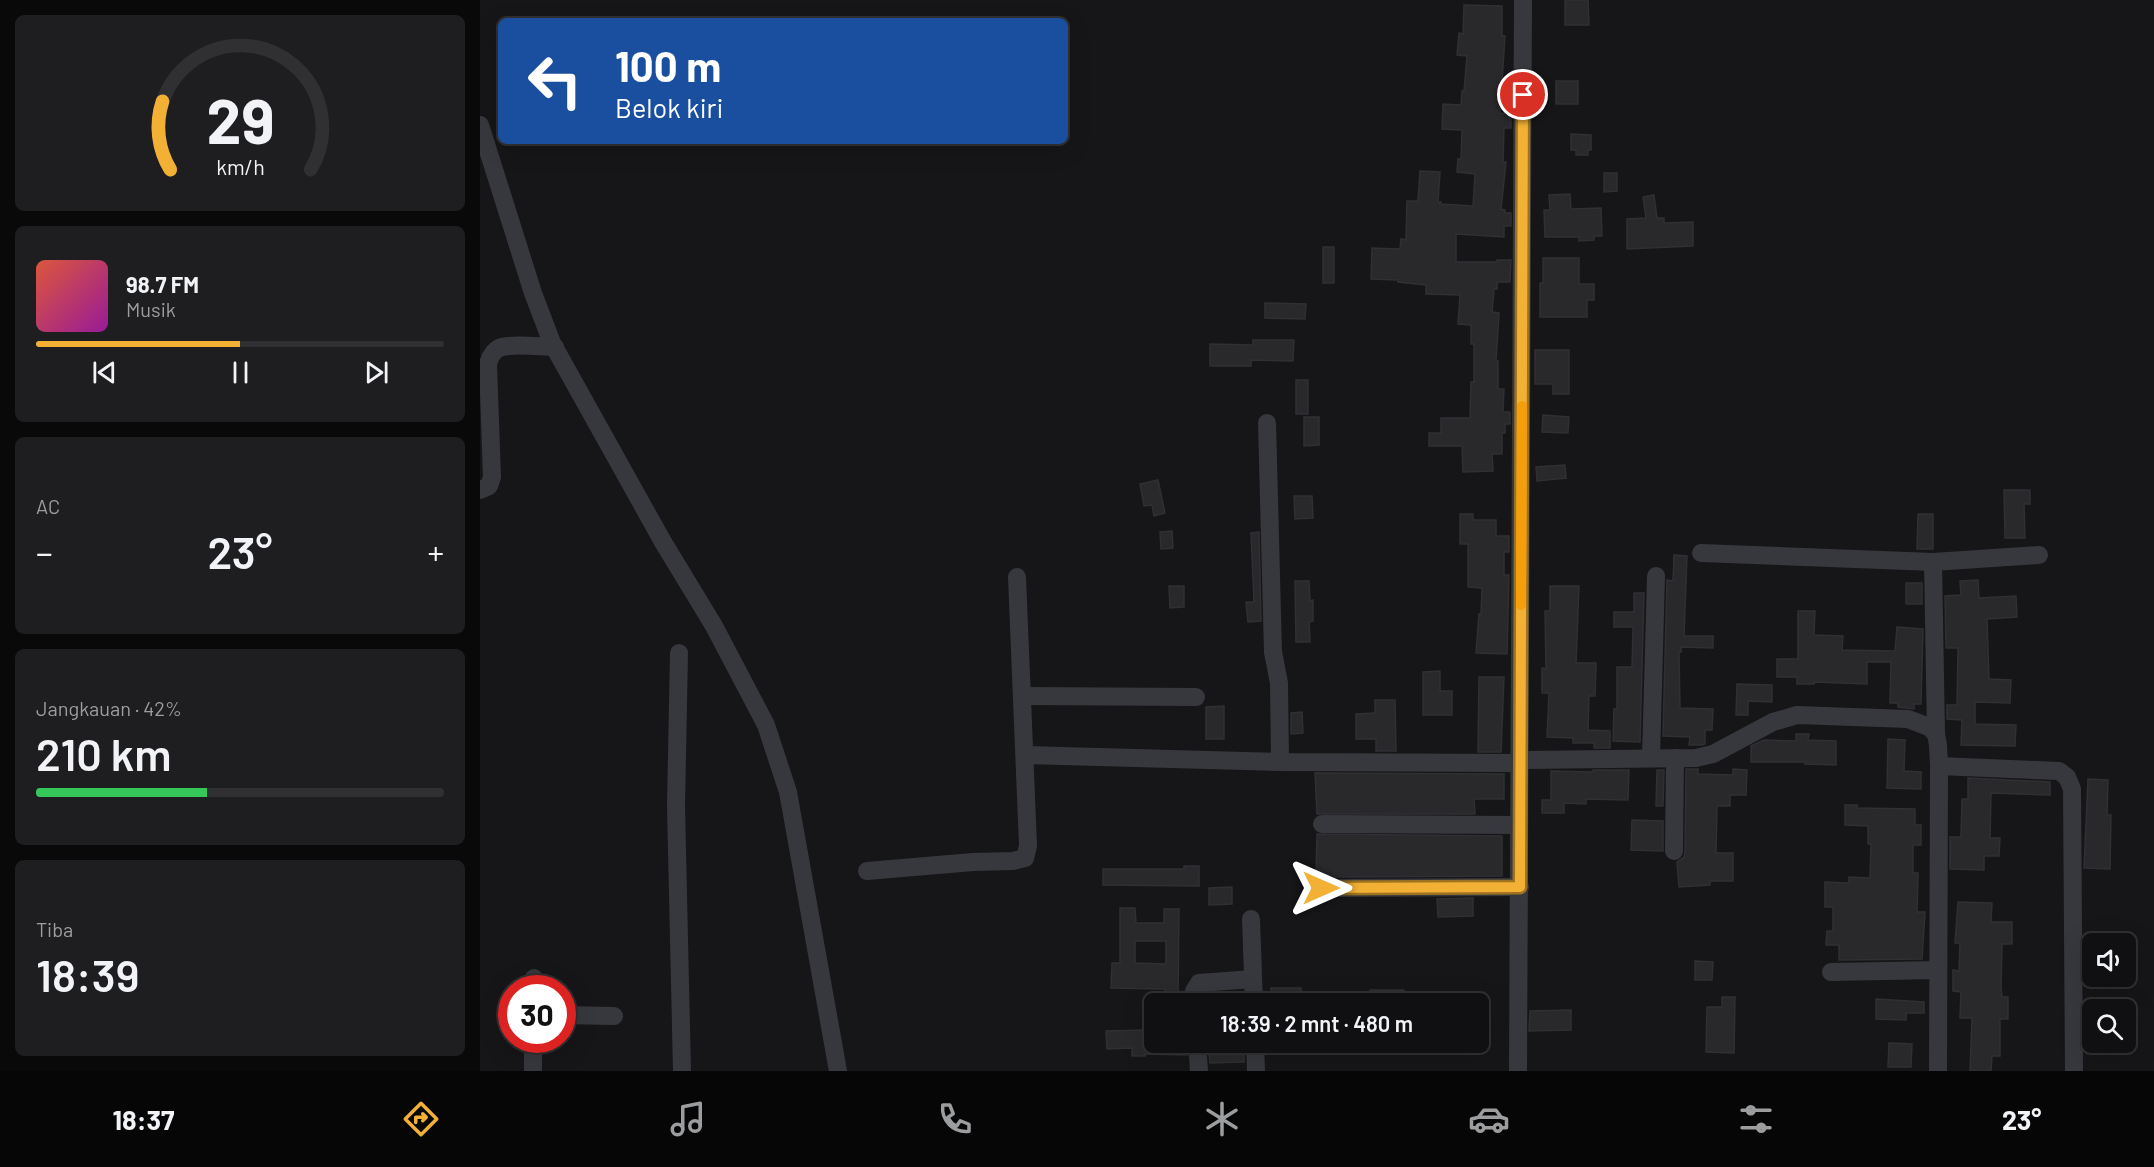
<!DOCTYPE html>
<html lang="id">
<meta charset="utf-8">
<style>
:root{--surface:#101012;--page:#1e1e20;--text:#f1f3f6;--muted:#9c9d9f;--line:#303032;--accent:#f2b134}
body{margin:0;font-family:Barlow,sans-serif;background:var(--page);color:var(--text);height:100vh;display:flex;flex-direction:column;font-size:22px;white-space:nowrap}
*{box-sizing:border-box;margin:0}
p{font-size:20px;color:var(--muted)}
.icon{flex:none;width:33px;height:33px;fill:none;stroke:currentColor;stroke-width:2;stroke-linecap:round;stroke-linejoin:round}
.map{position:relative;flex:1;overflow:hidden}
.sheet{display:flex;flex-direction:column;gap:15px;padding:15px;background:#09090a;width:480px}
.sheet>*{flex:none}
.guide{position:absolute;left:18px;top:18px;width:570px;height:126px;border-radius:9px;box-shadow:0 6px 24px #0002,0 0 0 2px var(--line);background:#1a4fa0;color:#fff;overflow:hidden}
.buttons{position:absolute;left:1602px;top:933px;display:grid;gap:12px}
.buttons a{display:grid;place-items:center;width:54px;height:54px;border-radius:9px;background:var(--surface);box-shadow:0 6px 24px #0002,0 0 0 2px var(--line);font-size:30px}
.speed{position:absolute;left:18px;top:975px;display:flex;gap:12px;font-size:30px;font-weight:700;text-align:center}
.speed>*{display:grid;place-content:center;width:78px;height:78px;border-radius:50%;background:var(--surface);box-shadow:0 6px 24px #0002,0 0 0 2px var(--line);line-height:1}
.speed .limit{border:9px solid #d22;background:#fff;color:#111}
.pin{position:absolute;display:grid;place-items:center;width:51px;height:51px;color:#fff;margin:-26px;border:3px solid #fff;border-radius:50%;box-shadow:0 2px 6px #0007}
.me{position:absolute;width:66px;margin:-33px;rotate:90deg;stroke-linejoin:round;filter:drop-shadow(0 0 4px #0008)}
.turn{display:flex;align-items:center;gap:21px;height:126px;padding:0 18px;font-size:27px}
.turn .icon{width:78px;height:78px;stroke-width:2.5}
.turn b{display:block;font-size:42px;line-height:51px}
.big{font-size:45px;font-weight:600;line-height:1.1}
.sheet .widget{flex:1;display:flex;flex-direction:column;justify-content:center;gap:9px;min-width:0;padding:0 21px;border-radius:9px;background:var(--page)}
.sheet .dial{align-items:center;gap:0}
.dial svg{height:156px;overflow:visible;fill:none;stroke:var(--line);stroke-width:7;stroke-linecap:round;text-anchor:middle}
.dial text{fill:var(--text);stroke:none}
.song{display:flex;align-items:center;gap:18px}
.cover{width:72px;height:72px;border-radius:9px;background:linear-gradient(135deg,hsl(10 70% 55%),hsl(300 70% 35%))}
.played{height:6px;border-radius:3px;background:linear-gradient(90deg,var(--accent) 50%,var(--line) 50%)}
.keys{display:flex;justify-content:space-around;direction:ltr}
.heat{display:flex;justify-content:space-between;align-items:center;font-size:33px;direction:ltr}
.charge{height:9px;border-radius:4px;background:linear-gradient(90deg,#34c759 42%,var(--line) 0)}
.trip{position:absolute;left:664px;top:993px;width:345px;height:60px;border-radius:9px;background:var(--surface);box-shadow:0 6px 24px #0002,0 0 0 2px var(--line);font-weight:600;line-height:60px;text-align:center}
.tabs{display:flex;height:96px;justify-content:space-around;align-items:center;background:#060607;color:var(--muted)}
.tabs .icon{width:42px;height:42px}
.tabs .current{color:var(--accent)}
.tabs b{font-size:27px;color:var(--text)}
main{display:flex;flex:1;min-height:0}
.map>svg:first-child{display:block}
.building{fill:#29292c;stroke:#303034;stroke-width:1.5;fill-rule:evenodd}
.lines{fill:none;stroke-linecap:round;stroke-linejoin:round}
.minor{stroke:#37383d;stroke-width:18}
.route-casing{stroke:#9d7322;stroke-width:15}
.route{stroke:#f2b134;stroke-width:10}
.slow{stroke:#f59e0b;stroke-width:10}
</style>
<main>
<section class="sheet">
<div class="widget dial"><svg viewBox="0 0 100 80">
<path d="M14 69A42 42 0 1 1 86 69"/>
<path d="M14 69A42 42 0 0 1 10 34" stroke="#f2b134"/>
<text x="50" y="56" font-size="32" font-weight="700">29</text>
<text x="50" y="72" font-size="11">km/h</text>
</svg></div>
<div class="widget">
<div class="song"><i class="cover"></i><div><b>98.7 FM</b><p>Musik</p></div></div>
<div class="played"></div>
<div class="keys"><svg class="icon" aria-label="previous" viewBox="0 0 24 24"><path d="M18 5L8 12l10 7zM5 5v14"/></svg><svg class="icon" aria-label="pause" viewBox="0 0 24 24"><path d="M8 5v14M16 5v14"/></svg><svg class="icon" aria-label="next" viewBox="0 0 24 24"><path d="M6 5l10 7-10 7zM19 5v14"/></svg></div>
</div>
<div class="widget"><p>AC</p>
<div class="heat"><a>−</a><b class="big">23°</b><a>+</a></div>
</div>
<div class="widget"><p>Jangkauan · 42%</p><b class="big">210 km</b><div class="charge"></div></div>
<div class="widget"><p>Tiba</p><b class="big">18:39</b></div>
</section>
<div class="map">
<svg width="1674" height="1071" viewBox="0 0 1674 1071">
<rect width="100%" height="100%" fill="#161618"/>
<g class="building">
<polygon points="1085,0 1108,0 1109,25 1085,25"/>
<polygon points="984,5 1022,6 1022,36 1025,36 1020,113 1031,114 1031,128 1024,128 1023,162 1026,162 1021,209 1025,210 1025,213 1031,213 1031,226 1024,226 1024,237 976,234 976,262 1017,262 1017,260 1031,260 1030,282 1017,282 1017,289 1014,289 1012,312 1019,313 1016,361 1018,361 1018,389 1024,389 1023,412 1030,412 1030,424 1025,424 1025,433 1022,433 1022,454 1012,454 1013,471 983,472 982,446 949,446 949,433 961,433 961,418 990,418 991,382 994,382 994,344 991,344 991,325 978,324 980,295 946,294 946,285 918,282 918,280 891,279 892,248 920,249 921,239 926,240 927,201 938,201 940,171 960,172 958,202 961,202 960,204 993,206 995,174 977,172 978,159 981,159 982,130 962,129 963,104 981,105 982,91 984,91 987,56 977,55 979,33 983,34"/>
<rect x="1076" y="81" width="22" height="23"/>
<polygon points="1091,134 1111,135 1111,150 1108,150 1108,155 1096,155 1096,150 1091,150"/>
<polygon points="1124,173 1137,173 1137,191 1124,192"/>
<polygon points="1090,194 1091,209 1121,208 1122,236 1114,236 1114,240 1099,241 1099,237 1065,237 1064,210 1070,210 1069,195"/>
<polygon points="1174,195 1177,218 1184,218 1184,223 1213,222 1213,246 1147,249 1147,219 1166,218 1163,197"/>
<rect x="843" y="247" width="11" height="36"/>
<polygon points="1063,258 1099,258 1099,284 1114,284 1114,300 1107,300 1107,317 1060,317 1060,283 1063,283"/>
<polygon points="785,303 826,304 825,319 785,318"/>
<polygon points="773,340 814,340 813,361 771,360 771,366 730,366 730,344 773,345"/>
<polygon points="1055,350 1089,350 1089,394 1073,394 1073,384 1055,384"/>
<rect x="816" y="380" width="12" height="34"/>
<polygon points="1063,415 1089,417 1088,433 1062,432"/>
<polygon points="824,417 839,417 839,445 824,446"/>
<polygon points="1085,465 1086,478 1057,481 1056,467"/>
<polygon points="678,480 685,513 674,516 672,505 664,506 660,484"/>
<polygon points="1524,490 1550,490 1550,504 1544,504 1545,538 1525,538"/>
<polygon points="814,496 832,496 833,518 815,519"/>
<polygon points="980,514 993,514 993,520 1016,520 1016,536 1029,536 1029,552 1024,552 1024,575 1029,575 1027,654 996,653 999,614 1001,614 1002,588 988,587 988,544 980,544"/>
<polygon points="1438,514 1453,514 1453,549 1437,549"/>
<polygon points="692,531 693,548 681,549 680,532"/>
<polygon points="779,532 781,621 768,622 766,602 774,602 771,533"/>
<polygon points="1194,555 1207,556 1204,636 1233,636 1233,648 1201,647 1201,652 1199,652 1200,708 1233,709 1232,730 1225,730 1225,744 1222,745 1209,745 1210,737 1183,736 1187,580 1193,581"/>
<polygon points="1498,580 1499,598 1536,596 1537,617 1507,619 1509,679 1531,680 1530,703 1495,702 1495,724 1536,725 1535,746 1481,745 1482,720 1467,719 1467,705 1477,705 1478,648 1466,648 1465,596 1481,595 1480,581"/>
<polygon points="815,581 829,581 830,601 833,600 833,621 829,622 830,642 816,642"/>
<rect x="1426" y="583" width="16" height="21"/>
<polygon points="689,586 704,586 704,607 690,608"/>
<polygon points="1070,586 1099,586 1096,663 1116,663 1115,696 1109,696 1108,730 1130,731 1130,748 1114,748 1114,743 1093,743 1093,738 1067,737 1069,693 1062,693 1062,668 1066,669 1065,611 1070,611"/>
<polygon points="1154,593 1164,593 1160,742 1133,741 1134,709 1137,709 1137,667 1152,667 1153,627 1134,627 1134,612 1154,612"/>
<polygon points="1318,611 1335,611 1334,635 1363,636 1362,650 1415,651 1417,627 1443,629 1441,704 1434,704 1434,709 1418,707 1418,703 1410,703 1411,662 1387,662 1387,684 1334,682 1334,684 1317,684 1317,677 1297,677 1297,659 1318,659"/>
<polygon points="960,671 960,691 972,691 972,715 943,715 943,672"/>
<polygon points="999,677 1024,677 1021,752 998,752"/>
<polygon points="1257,684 1292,685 1292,702 1268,701 1268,715 1256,715"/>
<polygon points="895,700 915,700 916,751 896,751 896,739 876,739 876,714 895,713"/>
<polygon points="744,706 744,739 726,739 726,707"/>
<polygon points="822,712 823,733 811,734 811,713"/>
<polygon points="1316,734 1329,734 1328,740 1356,741 1356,765 1325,764 1325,762 1271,762 1271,746 1284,740 1316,741"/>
<polygon points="1408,739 1425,740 1424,771 1441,772 1441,789 1407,788"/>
<polygon points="1206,769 1218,769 1218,774 1253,775 1253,769 1267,770 1266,795 1250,795 1250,806 1237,806 1236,853 1253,853 1253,881 1230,881 1230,885 1199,887 1197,862 1204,857 1205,851"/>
<polygon points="1113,770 1149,770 1148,800 1106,799 1106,804 1084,803 1084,813 1062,813 1062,800 1071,800 1071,771 1113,772"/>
<polygon points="1177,770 1184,770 1183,806 1176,806"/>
<polygon points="835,773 1024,774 1024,799 994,799 995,814 837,814"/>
<polygon points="1488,778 1570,782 1570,795 1511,793 1510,838 1520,838 1519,856 1504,856 1504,870 1470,869 1470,837 1481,837 1482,799 1488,799"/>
<polygon points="1608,779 1628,780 1627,815 1631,815 1630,869 1604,868"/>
<polygon points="1365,805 1377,805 1377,808 1435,809 1435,825 1441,825 1441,845 1433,845 1433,873 1438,873 1437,912 1445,912 1442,959 1359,960 1359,945 1346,945 1347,931 1353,931 1353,907 1345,907 1345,882 1369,883 1369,877 1390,878 1391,844 1388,844 1388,826 1365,825"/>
<polygon points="1152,820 1183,821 1183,851 1151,850"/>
<polygon points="837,834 1022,836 1022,876 854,877 854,875 836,875"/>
<polygon points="704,866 719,866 719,886 623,885 623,869 704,869"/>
<polygon points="752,887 752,904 729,905 729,888"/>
<polygon points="993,898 993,916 958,917 957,899"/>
<polygon points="1478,902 1512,903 1511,922 1532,922 1532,944 1522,944 1521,987 1522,997 1528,997 1528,1019 1520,1019 1520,1056 1512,1056 1511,1071 1490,1071 1492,1018 1480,1018 1481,992 1473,991 1473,970 1479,971 1480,943 1475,943"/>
<path d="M 640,908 L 655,908 L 656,923 L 684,923 L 684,909 L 699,909 L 698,1004 L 685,1004 L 685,989 L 631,988 L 632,963 L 640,963 ZM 655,941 L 686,941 L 686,964 L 655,963 Z"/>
<polygon points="1215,961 1233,962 1232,980 1215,980"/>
<polygon points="791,988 821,988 822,1004 792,1004"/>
<polygon points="890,990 924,990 924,1004 891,1004"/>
<polygon points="756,992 756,1004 726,1004 726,994"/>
<polygon points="1242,997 1255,997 1254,1053 1226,1052 1227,1007 1242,1007"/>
<polygon points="1396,999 1444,1002 1444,1013 1426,1013 1426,1020 1396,1019"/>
<polygon points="1091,1010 1091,1030 1049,1031 1050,1011"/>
<polygon points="665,1030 665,1042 706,1042 707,1055 665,1054 665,1056 652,1056 652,1048 627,1049 626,1031"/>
<polygon points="728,1042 764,1042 764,1062 730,1063"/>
<polygon points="1409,1043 1432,1044 1431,1067 1408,1067"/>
</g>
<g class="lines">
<g class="minor">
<polyline points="0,125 53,293 72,343 183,542 234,626 286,725 308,792 358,1071"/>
<polyline points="787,423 793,652 799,683 800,762"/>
<path d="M 0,490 L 9,486 L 12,477 L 8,364 C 10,357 13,351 19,348 C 32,343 61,347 75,347"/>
<polyline points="1221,553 1453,562 1559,555"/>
<polyline points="1453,562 1456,734 1458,745 1459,766 1458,1071"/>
<polyline points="199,653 196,806 202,1071"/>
<polyline points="543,696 716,697"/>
<polyline points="545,755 800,762 1040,763"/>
<polyline points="1171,758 1176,576"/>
<polyline points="1040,760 1216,758 1233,754 1293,722 1317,715 1428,719 1449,727 1456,734"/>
<polyline points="1459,766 1579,771 1587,777 1592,789 1594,1071"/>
<polyline points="842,824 1039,825"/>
<polyline points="1194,851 1195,758"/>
<polyline points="387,871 493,862 533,861 545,858 548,846 537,577"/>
<polyline points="841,888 1040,887"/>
<polyline points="771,919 774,1004"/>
<polyline points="1351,972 1458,970"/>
<polyline points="54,988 54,978"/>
<polyline points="715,1004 714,991 719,983 773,979"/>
<polyline points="82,1015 134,1016"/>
<polyline points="717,1042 719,1071"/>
<polyline points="775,1042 776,1071"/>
<polyline points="53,1071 53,1040"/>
<polyline points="1038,1071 1043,0"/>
</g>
</g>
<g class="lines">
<g class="route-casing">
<polyline id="route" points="841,888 1040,887 1043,95"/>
</g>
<use href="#route" class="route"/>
<polyline class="slow" points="1041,605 1042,406"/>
</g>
</svg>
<div class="buttons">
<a><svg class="icon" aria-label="sound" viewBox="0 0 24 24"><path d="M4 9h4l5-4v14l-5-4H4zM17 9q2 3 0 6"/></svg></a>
<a><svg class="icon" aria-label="search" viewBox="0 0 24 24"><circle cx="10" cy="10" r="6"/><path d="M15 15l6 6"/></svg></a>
</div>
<div class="speed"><div class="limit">30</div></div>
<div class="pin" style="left:1043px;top:95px;background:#d93025"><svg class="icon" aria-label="arrive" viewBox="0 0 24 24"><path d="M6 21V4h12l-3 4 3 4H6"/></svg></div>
<svg class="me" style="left:841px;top:888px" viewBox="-20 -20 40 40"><path d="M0-17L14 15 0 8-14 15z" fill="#f2b134" stroke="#fff" stroke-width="4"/></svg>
<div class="trip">18:39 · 2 mnt · 480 m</div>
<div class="guide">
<div class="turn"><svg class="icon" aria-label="left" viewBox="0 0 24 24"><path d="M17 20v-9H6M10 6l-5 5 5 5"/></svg><div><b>100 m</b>Belok kiri</div></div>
</div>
</div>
</main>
<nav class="tabs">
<b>18:37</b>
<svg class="icon current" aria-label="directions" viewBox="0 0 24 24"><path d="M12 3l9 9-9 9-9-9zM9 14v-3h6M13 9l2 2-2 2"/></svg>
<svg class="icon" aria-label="music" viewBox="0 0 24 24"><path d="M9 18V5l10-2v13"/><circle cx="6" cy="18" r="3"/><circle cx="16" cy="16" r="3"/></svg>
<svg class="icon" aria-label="phone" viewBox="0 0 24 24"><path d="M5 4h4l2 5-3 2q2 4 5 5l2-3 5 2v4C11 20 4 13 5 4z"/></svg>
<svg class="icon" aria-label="climate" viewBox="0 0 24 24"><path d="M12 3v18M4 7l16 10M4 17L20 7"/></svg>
<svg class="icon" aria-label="car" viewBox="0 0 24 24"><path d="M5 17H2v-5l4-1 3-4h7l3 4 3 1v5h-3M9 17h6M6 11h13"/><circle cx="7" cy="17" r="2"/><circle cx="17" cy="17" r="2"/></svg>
<svg class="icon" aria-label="filters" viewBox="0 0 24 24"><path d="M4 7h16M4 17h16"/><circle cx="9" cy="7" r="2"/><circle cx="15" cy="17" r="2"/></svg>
<b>23°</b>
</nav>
